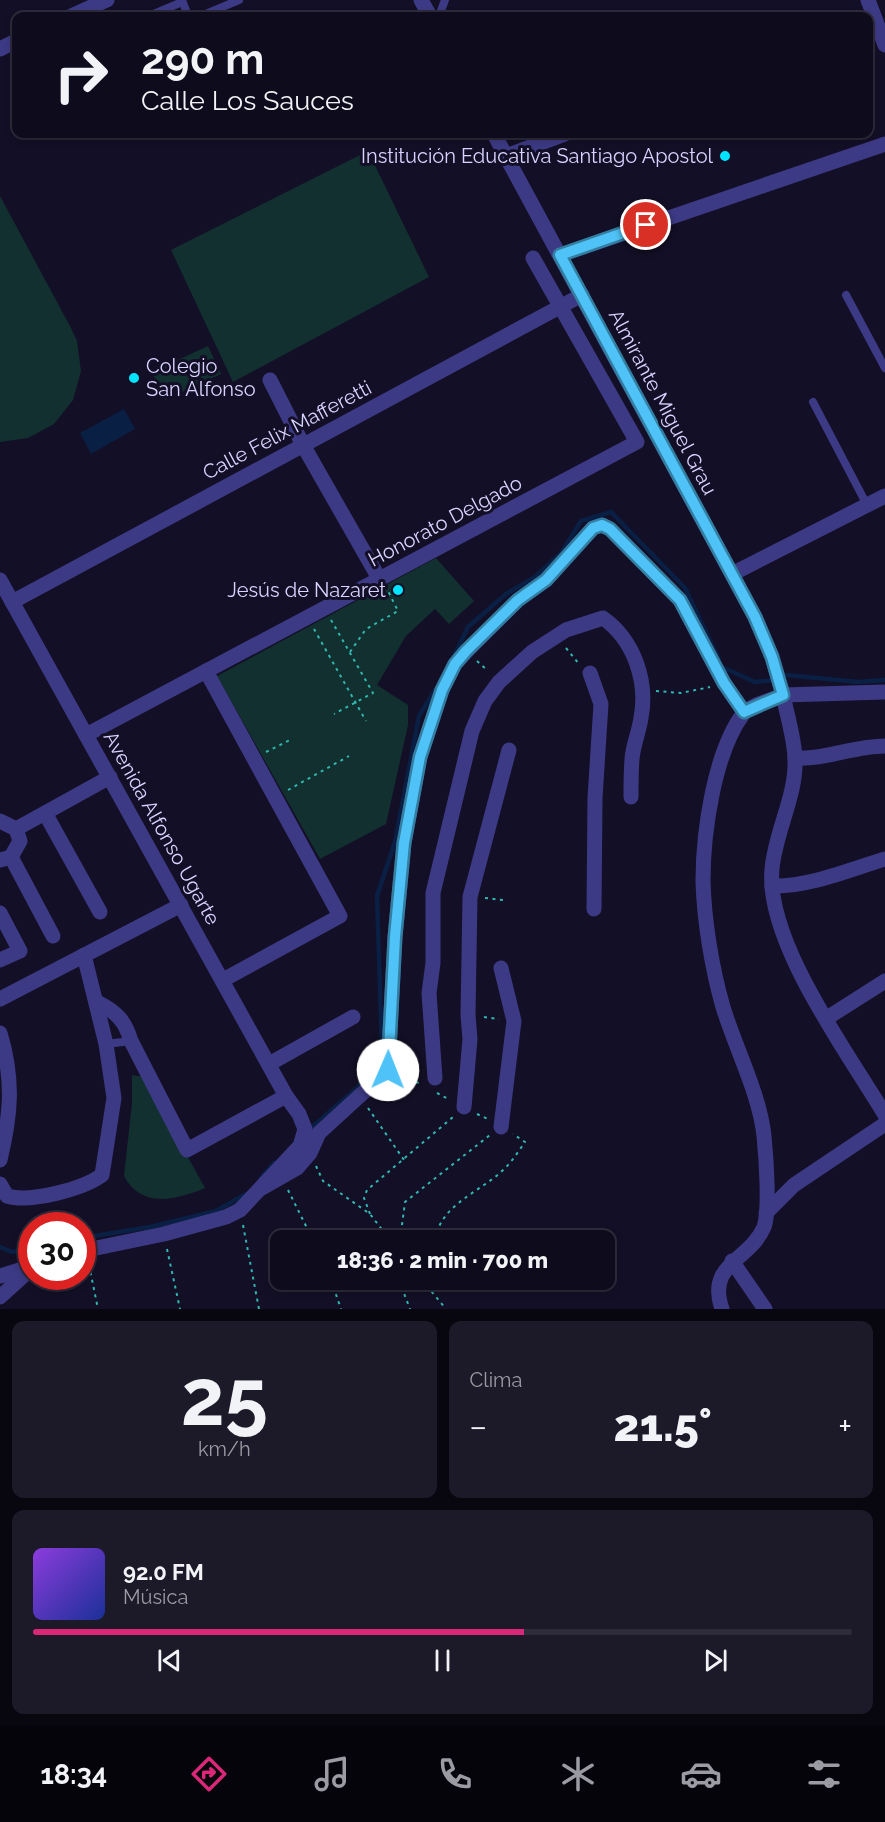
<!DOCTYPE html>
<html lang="es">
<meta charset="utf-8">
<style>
:root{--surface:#0e0b1c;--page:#1c1929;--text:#f1f3f6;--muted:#9b9ba3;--line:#2e2b3b;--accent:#db2777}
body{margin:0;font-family:Raleway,sans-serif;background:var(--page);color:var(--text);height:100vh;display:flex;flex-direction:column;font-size:22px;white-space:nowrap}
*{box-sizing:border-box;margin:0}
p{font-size:20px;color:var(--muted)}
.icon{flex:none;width:33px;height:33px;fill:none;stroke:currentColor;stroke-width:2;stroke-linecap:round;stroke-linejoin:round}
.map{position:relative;height:1309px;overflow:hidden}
.drawer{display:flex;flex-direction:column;gap:12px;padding:12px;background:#08060f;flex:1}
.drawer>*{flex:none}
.top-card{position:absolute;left:12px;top:12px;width:861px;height:126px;border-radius:12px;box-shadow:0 3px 9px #0003,0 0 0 2px var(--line);background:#0e0b1c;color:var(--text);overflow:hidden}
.speed{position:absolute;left:18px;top:1212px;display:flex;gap:12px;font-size:30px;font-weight:700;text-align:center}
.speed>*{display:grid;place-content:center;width:78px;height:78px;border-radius:50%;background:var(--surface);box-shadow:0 3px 9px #0003,0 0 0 2px var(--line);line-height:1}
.speed .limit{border:9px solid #d22;background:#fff;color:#111}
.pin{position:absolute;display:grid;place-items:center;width:51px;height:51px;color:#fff;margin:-26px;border:3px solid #fff;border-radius:50%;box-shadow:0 2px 6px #0007}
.me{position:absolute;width:66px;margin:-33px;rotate:1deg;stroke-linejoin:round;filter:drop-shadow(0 0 4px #0008)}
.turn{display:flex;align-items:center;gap:21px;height:126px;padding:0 30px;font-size:27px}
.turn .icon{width:78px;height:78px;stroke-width:2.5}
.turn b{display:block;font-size:42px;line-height:51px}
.big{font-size:45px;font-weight:800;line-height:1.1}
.drawer .card{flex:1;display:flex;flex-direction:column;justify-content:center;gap:9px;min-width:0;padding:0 21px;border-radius:12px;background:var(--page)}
.drawer .dial{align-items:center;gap:0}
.dial b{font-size:78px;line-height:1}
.song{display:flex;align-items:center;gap:18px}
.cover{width:72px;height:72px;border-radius:9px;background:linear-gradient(135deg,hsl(270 70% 55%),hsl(230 70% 35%))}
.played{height:6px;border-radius:3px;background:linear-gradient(90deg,var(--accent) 60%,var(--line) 60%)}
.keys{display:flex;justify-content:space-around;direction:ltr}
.heat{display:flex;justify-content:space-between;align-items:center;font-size:33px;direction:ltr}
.drawer .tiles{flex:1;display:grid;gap:12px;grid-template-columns:1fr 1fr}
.card:last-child{grid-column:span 2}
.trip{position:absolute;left:270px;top:1230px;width:345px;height:60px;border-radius:12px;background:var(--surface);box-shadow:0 3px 9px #0003,0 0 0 2px var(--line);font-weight:800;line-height:60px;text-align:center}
.menu{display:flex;height:96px;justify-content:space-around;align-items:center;background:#06040b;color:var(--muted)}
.menu .icon{width:42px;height:42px}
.menu .current{color:var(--accent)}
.menu b{font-size:27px;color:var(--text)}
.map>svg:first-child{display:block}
.green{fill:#12302f}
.water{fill:#0a1f44}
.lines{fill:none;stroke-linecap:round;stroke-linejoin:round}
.stream{stroke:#0a1f44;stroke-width:4.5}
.path{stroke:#2fb8b0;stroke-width:2;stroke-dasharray:3 4.5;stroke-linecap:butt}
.service{stroke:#3d3a85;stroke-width:8}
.minor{stroke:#3d3a85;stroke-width:15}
.tertiary{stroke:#3d3a85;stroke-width:15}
.route-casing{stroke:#337fa1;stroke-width:15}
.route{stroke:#4fc3f7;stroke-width:10}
.poi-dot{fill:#00e5ff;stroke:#130f26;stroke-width:2}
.labels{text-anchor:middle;stroke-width:6;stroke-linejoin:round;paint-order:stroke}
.poi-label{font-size:20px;fill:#d9d4ff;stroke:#130f26;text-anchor:end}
.street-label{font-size:20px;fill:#d9d4ff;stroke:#130f26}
</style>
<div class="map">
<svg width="885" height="1309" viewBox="0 0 885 1309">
<rect width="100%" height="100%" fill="#130f26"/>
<g class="green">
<polygon points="368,151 429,277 233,382 171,250"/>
<polygon points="0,196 71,328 77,341 81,371 73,400 54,424 28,438 0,442"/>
<polygon points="208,346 221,374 165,400 152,372"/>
<polygon points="436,558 474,601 449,624 435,609 406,636 377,685 408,705 408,725 386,824 320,859 217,676"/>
<path d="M 132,1075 L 144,1077 L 205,1188 C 176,1200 142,1209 124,1176 L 132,1103 Z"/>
</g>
<polygon class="water" points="124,409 135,429 91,454 80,433"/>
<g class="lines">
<g class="stream">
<polyline points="454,656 468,627 506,594 535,577 561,553 581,521 611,512 685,588 719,659"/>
<polyline points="722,667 755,682 773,680"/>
<polyline points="787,675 858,682 885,680"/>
<polyline points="309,1130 357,1088 382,1052 377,896 395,842 419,716 435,690"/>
<polyline points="260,1179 274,1163"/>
<polyline points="82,1238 150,1227 216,1211 246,1194"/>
<polyline points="0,1247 12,1252 32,1247"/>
</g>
<g class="path">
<polyline points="331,620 373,693 334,714"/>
<polyline points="314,629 366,721"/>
<polyline points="566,648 579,664"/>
<polyline points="350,652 366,629 398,611 388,591"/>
<polyline points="477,661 488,671"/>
<polyline points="656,691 681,693 710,687"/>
<polyline points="266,752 292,739"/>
<polyline points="288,790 349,756"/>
<polyline points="485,898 503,900"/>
<polyline points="484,1017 499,1019"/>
<polyline points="402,1076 421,1084"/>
<polyline points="437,1093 450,1100"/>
<polyline points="368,1108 404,1160"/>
<polyline points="477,1114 488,1119"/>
<polyline points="316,1166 323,1181 370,1214 390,1240"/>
<polyline points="288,1190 313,1240"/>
<polyline points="370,1214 364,1198 367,1190 453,1117"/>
<polyline points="243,1225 259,1309"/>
<polyline points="382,1233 385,1240"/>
<polyline points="400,1240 405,1202 490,1135"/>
<path d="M 436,1240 C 438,1206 480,1192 502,1171 C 511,1163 518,1152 525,1142 L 513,1134"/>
<polyline points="167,1249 180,1309"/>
<polyline points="89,1265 98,1309"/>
<polyline points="331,1280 341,1309"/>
<polyline points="399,1280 410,1309"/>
<polyline points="422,1280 446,1309"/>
<polyline points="431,1290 435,1280"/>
</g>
<g class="service">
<polyline points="182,0 188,16"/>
<polyline points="149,16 182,2"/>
<polyline points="201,16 239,0"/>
<polyline points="439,16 445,0"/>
<polyline points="846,295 885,368"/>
<polyline points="813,402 867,505"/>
<polyline points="106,1044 131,1041"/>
</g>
<g class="minor">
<polyline points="868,0 885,45"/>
<polyline points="506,156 565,134"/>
<polyline points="560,255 885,144"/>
<polyline points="270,380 303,445 380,580"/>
<polyline points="12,602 582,295"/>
<polyline points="206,671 340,916 223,980"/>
<polyline points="590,673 601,704 595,798 594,909"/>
<polyline points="86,735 637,442 533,258"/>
<path d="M 795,758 C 825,760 854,746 885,746"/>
<polyline points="45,813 100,912"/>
<polyline points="0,821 16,829 20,841 11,857 0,860"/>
<polyline points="16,829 110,777"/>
<polyline points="11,857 53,936"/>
<path d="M 772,886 C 809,887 849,870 885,859"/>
<polyline points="0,913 20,951 0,960"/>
<polyline points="501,968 514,1021 501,1127"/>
<polyline points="0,999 181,905"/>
<polyline points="827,1018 885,981"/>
<path d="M 0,1033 C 14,1080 11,1114 0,1160"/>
<polyline points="269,1064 353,1017"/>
<path d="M 435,1078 L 429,993 L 433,963 L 433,893 L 472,731 L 485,701 L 499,682 L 532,652 L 566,630 L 603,618 C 634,640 648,681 641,718 C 639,732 633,745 632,759 C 631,772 631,784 631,797"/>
<polyline points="464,1107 470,1039 468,1015 470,897 509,750"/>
<path d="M 0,1184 L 7,1196 C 30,1203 83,1189 102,1175 L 114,1098 L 106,1044 L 84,955"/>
<polyline points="262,1188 297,1168 310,1153 319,1133 388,1070 395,937 404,843 420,757 442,690 455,664 467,651 518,600 546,580 593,528 602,525 610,529 680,600 724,683 744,712"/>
<polyline points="766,1213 794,1185 885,1124"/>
<path d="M 82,1251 L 164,1234 L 226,1217 L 240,1210 L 300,1146 L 305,1129 L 299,1114 L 286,1096 L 187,1150 L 131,1041 C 125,1020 116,1012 97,1002"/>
<polyline points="732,1261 765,1309"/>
<polyline points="0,1276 26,1268"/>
<polyline points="0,1297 32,1268"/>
<path d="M 722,1309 C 706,1263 750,1261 764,1227 C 770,1210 766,1156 764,1136 C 760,1095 735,1047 723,1007 C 712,969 704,920 703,881 C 703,833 714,753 743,714 C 750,705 772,700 783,695 C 787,715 794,737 795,758 C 797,795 775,832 772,869 C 765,941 848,1053 885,1115"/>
</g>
<g class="tertiary">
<polyline points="421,0 430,16"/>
<polyline points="71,16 107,0"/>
<polyline points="0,49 16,41"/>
<polyline points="494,134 755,617 772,657 783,695 885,692"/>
<polyline points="732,574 885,496"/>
<polyline points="0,580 286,1096"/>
</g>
</g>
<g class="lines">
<g class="route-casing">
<polyline id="route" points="388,1070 395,937 404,843 420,757 442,690 455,664 466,651 518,600 546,580 593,528 602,525 610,529 680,600 724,683 744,712 783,695 772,657 755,617 560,255 646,225"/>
</g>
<use href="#route" class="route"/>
</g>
<g class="poi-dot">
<circle cx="725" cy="156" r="6"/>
<circle cx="134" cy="378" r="6"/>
<circle cx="398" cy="590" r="6"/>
</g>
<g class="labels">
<g class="poi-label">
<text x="713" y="163">Institución Educativa Santiago Apostol</text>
<text x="146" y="373" text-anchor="start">Colegio<tspan x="146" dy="23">San Alfonso</tspan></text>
<text x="386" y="597">Jesús de Nazaret</text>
</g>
<g class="street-label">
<text transform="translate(663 402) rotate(62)" y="7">Almirante Miguel Grau</text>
<text transform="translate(287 430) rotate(-28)" y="7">Calle Felix Mafferetti</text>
<text transform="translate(445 521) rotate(-28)" y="7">Honorato Delgado</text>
<text transform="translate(162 828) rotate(61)" y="7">Avenida Alfonso Ugarte</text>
</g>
</g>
</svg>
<div class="speed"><div class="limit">30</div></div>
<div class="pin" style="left:646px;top:225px;background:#d93025"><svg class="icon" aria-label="arrive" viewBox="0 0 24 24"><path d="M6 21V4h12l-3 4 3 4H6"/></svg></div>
<svg class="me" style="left:388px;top:1070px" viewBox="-20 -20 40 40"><circle r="19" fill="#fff"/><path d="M0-13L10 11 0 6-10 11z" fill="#4fc3f7"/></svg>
<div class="trip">18:36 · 2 min · 700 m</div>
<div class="top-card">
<div class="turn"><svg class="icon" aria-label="right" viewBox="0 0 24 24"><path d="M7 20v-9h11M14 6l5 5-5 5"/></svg><div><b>290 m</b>Calle Los Sauces</div></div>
</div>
</div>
<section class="drawer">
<div class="tiles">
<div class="card dial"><b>25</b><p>km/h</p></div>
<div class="card"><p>Clima</p>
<div class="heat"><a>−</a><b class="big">21.5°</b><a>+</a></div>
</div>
<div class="card">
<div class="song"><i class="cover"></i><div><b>92.0 FM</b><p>Música</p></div></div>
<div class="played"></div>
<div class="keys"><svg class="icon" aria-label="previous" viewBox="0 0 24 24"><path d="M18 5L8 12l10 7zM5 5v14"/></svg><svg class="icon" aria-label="pause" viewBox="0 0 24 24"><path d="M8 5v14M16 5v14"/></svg><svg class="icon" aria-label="next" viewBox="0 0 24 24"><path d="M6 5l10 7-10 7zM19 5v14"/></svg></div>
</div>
</div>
</section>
<nav class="menu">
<b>18:34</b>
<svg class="icon current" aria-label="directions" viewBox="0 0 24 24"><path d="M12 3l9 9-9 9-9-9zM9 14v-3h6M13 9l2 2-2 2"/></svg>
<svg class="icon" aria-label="music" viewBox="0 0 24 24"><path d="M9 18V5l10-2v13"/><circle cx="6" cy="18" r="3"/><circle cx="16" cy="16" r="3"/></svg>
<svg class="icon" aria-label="phone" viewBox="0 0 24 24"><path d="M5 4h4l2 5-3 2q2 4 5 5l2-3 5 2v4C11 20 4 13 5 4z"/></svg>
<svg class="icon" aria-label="climate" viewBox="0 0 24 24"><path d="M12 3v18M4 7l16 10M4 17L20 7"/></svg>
<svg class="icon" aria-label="car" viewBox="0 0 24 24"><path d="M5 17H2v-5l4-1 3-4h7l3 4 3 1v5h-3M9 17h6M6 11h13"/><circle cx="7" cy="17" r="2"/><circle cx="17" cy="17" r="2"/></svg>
<svg class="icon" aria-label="filters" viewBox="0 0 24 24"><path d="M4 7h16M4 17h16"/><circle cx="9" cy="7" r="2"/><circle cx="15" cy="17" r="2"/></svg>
</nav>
